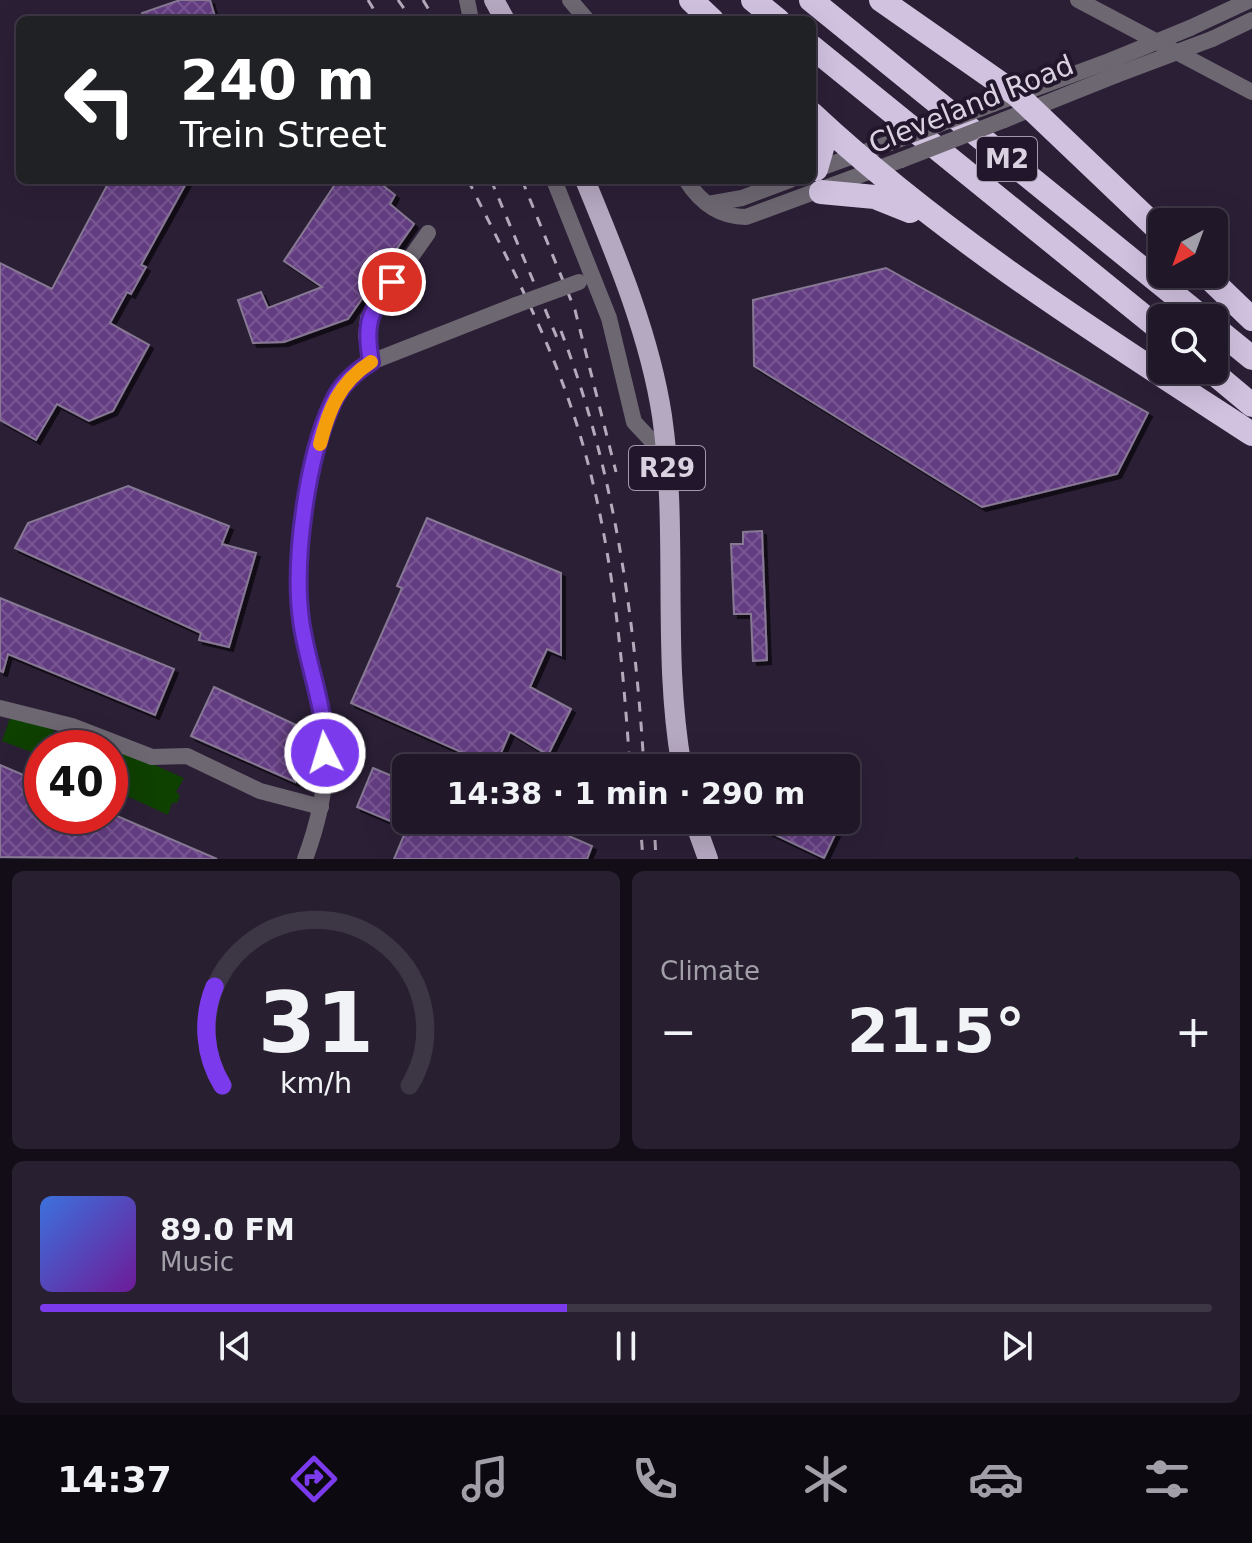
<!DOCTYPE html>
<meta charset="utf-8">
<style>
:root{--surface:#201728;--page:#282030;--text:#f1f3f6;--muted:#a29fa8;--line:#3d3645;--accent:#7c3aed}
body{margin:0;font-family:"DejaVu Sans",sans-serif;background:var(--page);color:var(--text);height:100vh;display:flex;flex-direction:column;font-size:30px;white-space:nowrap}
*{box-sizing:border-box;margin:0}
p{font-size:26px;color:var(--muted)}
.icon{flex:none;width:44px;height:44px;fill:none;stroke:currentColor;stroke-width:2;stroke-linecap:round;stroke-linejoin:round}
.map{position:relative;height:859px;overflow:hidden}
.sheet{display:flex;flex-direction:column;gap:12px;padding:12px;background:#120d16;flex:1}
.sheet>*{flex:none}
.guide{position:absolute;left:16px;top:16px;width:800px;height:168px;border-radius:12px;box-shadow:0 8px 32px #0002,0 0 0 2px var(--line);background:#202124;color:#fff;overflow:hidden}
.needle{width:52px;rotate:221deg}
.controls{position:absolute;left:1148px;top:208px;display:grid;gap:16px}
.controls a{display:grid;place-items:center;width:80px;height:80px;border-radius:12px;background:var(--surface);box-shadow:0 8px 32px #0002,0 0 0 2px var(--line);font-size:40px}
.speed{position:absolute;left:24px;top:730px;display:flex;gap:16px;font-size:40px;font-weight:700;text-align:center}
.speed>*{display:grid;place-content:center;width:104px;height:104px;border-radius:50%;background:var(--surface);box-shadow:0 8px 32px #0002,0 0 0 2px var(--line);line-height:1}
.speed .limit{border:12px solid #d22;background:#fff;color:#111}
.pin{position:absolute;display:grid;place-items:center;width:68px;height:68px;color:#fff;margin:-34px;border:4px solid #fff;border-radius:50%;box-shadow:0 2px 8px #0007}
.me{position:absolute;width:88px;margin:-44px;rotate:355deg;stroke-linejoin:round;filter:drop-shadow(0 0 6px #0008)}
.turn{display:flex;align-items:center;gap:28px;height:168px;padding:0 32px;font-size:36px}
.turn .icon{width:104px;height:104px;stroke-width:2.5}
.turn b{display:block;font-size:56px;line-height:68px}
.big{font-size:60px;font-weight:600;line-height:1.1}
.sheet .tile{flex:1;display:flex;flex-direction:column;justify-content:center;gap:12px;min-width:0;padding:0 28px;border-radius:12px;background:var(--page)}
.sheet .dial{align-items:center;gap:0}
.dial svg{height:208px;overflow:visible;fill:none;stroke:var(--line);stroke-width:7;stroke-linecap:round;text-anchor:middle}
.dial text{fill:var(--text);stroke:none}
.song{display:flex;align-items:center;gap:24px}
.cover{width:96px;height:96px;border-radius:12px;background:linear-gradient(135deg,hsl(220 70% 55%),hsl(280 70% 35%))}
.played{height:8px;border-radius:4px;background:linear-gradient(90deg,var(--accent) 45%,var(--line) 45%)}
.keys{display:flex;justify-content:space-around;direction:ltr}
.heat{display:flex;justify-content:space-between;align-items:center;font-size:44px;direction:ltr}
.sheet .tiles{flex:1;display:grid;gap:12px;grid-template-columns:1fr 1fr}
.tile:last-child{grid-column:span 2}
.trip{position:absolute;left:392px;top:754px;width:468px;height:80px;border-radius:12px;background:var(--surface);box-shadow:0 8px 32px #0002,0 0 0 2px var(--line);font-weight:600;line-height:80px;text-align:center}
.dock{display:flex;height:128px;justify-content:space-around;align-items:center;background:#0d0910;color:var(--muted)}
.dock .icon{width:56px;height:56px}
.dock .active{color:var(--accent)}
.dock b{font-size:36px;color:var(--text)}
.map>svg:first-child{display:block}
.green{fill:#0e4000}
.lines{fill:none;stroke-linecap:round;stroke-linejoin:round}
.stream{stroke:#001500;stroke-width:3}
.building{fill:url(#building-cross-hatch);stroke:#877994;stroke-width:2;filter:url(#shadow)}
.minor{stroke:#6d6772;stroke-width:16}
.major{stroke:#b5a8c1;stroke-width:20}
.highway{stroke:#d1c2e0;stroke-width:24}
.rail{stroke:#b3aabb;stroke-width:3;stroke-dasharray:10 10;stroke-linecap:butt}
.minor-bridge{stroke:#6d6772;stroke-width:16}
.route-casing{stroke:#51269a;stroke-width:20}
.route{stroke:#7c3aed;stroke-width:14}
.slow{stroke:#f59e0b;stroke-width:14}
.labels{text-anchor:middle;stroke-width:8;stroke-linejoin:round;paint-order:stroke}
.shield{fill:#21162b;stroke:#a29aaa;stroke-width:2}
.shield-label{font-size:26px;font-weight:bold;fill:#dad2e1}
.street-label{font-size:28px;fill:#dad2e1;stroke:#21162b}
</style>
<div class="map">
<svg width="1252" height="859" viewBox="0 0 1252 859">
<defs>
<pattern id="building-cross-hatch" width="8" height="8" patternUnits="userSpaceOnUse" patternTransform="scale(2)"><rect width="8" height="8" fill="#633c82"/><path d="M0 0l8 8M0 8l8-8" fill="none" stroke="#795793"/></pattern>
<filter id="shadow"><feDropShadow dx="4" dy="4" stdDeviation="0" flood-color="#0009"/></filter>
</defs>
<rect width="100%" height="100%" fill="#2b1f36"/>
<g class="green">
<polygon points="11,715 54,730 46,748 42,748 42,756 2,741"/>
<polygon points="114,747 184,778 176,792 180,795 177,803 172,803 168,815 110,788 110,755"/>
</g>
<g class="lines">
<polyline class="stream" points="1076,859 1077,859"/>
</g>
<g class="building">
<polygon points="180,0 210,0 216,20 145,20 142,13"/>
<polygon points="110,180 188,180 141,265 146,267 131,294 127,292 110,323 149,345 113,411 89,421 57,404 36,440 0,420 0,263 52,289"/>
<polygon points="338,180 376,180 395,195 390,204 414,224 348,319 284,342 253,343 238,300 261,292 268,308 322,287 284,261"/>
<polygon points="886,268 1148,413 1117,474 982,507 754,366 753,300"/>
<polygon points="128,486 229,526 222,544 256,553 229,647 199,640 201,633 15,548 28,523"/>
<polygon points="427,518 561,573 561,655 547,649 530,687 571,709 548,755 510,732 495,767 351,703 402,588 397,586"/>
<polygon points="762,531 767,660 753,661 751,614 734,614 731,544 743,544 743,532"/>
<polygon points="0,598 174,669 155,715 8,654 3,672 0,671"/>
<polygon points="214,687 296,725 295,782 191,736"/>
<polygon points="760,754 790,768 754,768"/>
<polygon points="0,765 42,783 42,816 110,816 110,813 217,859 0,857"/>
<polygon points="373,768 406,782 406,820 492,820 507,826 509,820 532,820 592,846 587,859 394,859 407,828 357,807"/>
<polygon points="744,820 842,820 824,858"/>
</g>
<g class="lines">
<g class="minor">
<polyline points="467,0 471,20"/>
<polyline points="570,0 587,20"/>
<polyline points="1078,0 1252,92"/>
<polyline points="1190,28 1250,0"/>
<polyline points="1212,39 1252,20"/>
<polyline points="993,104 1112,60"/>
<polyline points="1004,120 1116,75"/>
<polyline points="812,171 887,144"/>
<polyline points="554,180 609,318 634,422 666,456"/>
<path d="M 686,180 C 700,202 720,217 746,217 L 901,160"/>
<polyline points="708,204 742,198 790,180"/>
<polyline points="371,362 366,336 368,318 428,233"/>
<polyline points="0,708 72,726 152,757 187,756 260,791 321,807"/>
<path d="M 305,859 C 320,819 329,777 325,734 C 322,694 304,656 300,615 C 295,559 308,437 339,390 C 348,378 358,370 371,362 L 516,305"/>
</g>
<g class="major">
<polyline points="494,0 505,20"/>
<path d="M 585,180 C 616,255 650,336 662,416 C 679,533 661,652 682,768"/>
<polyline points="694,820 708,859"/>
</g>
<g class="highway">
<polyline points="691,0 712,20"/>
<polyline points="753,0 778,20"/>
<polyline points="811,0 1203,318"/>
<polyline points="881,0 1017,95 1162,233"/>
<polyline points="812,47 1162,331"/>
<path d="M 812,114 C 945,238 1100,335 1252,434"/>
<polyline points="816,118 823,145 816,169"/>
<polyline points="821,192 875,197 910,211"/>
<polyline points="1205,274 1252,319"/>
<polyline points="1214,327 1252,358"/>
<polyline points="1210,370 1252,405"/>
</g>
<g class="rail">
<polyline points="368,0 380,20"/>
<polyline points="398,0 412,20"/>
<polyline points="423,0 435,20"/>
<path d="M 468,180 C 508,260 550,339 577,425 C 612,537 622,652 630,768"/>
<polyline points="491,180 560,345"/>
<polyline points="522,180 575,310 616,472"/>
<path d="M 561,331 C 615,472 635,619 644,768"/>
<polyline points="640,820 643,859"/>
<polyline points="654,820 656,859"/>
</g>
<g class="minor-bridge">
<polyline points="1112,60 1190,28"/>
<polyline points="1116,75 1212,39"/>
<polyline points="887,144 993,104"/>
<polyline points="901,160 1004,120"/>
<polyline points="516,305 579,282"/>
</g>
</g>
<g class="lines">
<g class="route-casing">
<path id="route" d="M 325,753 C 326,707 307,665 301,620 C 293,560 307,456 333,402 C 341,384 355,372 371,362 C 364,323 369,314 392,282"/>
</g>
<use href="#route" class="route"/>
<path class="slow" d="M 320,444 C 329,409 339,383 371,362"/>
</g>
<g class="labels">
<g class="shield">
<rect x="977" y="137" width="60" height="44" rx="6"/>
<rect x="629" y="446" width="76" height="44" rx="6"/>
</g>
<g class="shield-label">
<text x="1007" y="168">M2</text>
<text x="667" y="477">R29</text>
</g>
<g class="street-label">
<text transform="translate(971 104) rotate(-22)" y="10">Cleveland Road</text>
</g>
</g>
</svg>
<div class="controls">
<a><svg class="needle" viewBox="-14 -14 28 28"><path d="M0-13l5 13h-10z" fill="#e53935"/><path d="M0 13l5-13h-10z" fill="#a29fa8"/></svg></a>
<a><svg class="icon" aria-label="search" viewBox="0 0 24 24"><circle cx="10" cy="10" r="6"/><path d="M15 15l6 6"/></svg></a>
</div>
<div class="speed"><div class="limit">40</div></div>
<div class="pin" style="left:392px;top:282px;background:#d93025"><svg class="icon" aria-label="arrive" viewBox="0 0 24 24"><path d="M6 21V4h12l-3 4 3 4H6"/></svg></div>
<svg class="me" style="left:325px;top:753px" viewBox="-20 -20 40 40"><circle r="17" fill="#7c3aed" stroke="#fff" stroke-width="3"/><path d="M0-11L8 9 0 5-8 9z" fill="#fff"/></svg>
<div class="trip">14:38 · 1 min · 290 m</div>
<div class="guide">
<div class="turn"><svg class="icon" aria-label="left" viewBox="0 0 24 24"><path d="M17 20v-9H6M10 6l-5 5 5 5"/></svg><div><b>240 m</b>Trein Street</div></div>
</div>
</div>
<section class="sheet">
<div class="tiles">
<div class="tile dial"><svg viewBox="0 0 100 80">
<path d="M14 69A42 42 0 1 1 86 69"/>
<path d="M14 69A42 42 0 0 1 11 31" stroke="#7c3aed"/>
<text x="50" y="56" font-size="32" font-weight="700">31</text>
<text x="50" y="72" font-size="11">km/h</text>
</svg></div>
<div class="tile"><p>Climate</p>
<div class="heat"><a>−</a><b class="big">21.5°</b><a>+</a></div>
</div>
<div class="tile">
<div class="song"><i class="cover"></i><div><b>89.0 FM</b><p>Music</p></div></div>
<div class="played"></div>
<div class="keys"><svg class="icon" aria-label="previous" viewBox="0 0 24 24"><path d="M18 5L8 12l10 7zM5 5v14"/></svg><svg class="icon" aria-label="pause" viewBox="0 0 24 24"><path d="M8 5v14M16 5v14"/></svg><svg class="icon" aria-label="next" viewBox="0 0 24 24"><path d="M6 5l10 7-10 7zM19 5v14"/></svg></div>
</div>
</div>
</section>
<nav class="dock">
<b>14:37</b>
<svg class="icon active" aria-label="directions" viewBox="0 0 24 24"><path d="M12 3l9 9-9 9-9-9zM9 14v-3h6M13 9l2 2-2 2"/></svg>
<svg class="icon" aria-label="music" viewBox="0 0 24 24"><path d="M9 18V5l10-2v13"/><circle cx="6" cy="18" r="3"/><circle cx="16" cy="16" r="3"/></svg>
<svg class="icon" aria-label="phone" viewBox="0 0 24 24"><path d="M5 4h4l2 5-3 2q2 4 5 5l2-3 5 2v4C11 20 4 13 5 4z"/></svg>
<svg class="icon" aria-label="climate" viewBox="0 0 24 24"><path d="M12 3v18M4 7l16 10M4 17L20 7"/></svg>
<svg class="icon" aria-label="car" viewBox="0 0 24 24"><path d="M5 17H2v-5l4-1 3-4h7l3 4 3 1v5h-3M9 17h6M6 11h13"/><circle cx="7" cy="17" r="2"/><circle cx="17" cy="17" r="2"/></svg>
<svg class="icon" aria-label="filters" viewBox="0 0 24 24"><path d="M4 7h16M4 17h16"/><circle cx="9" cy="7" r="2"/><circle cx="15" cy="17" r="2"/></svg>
</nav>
